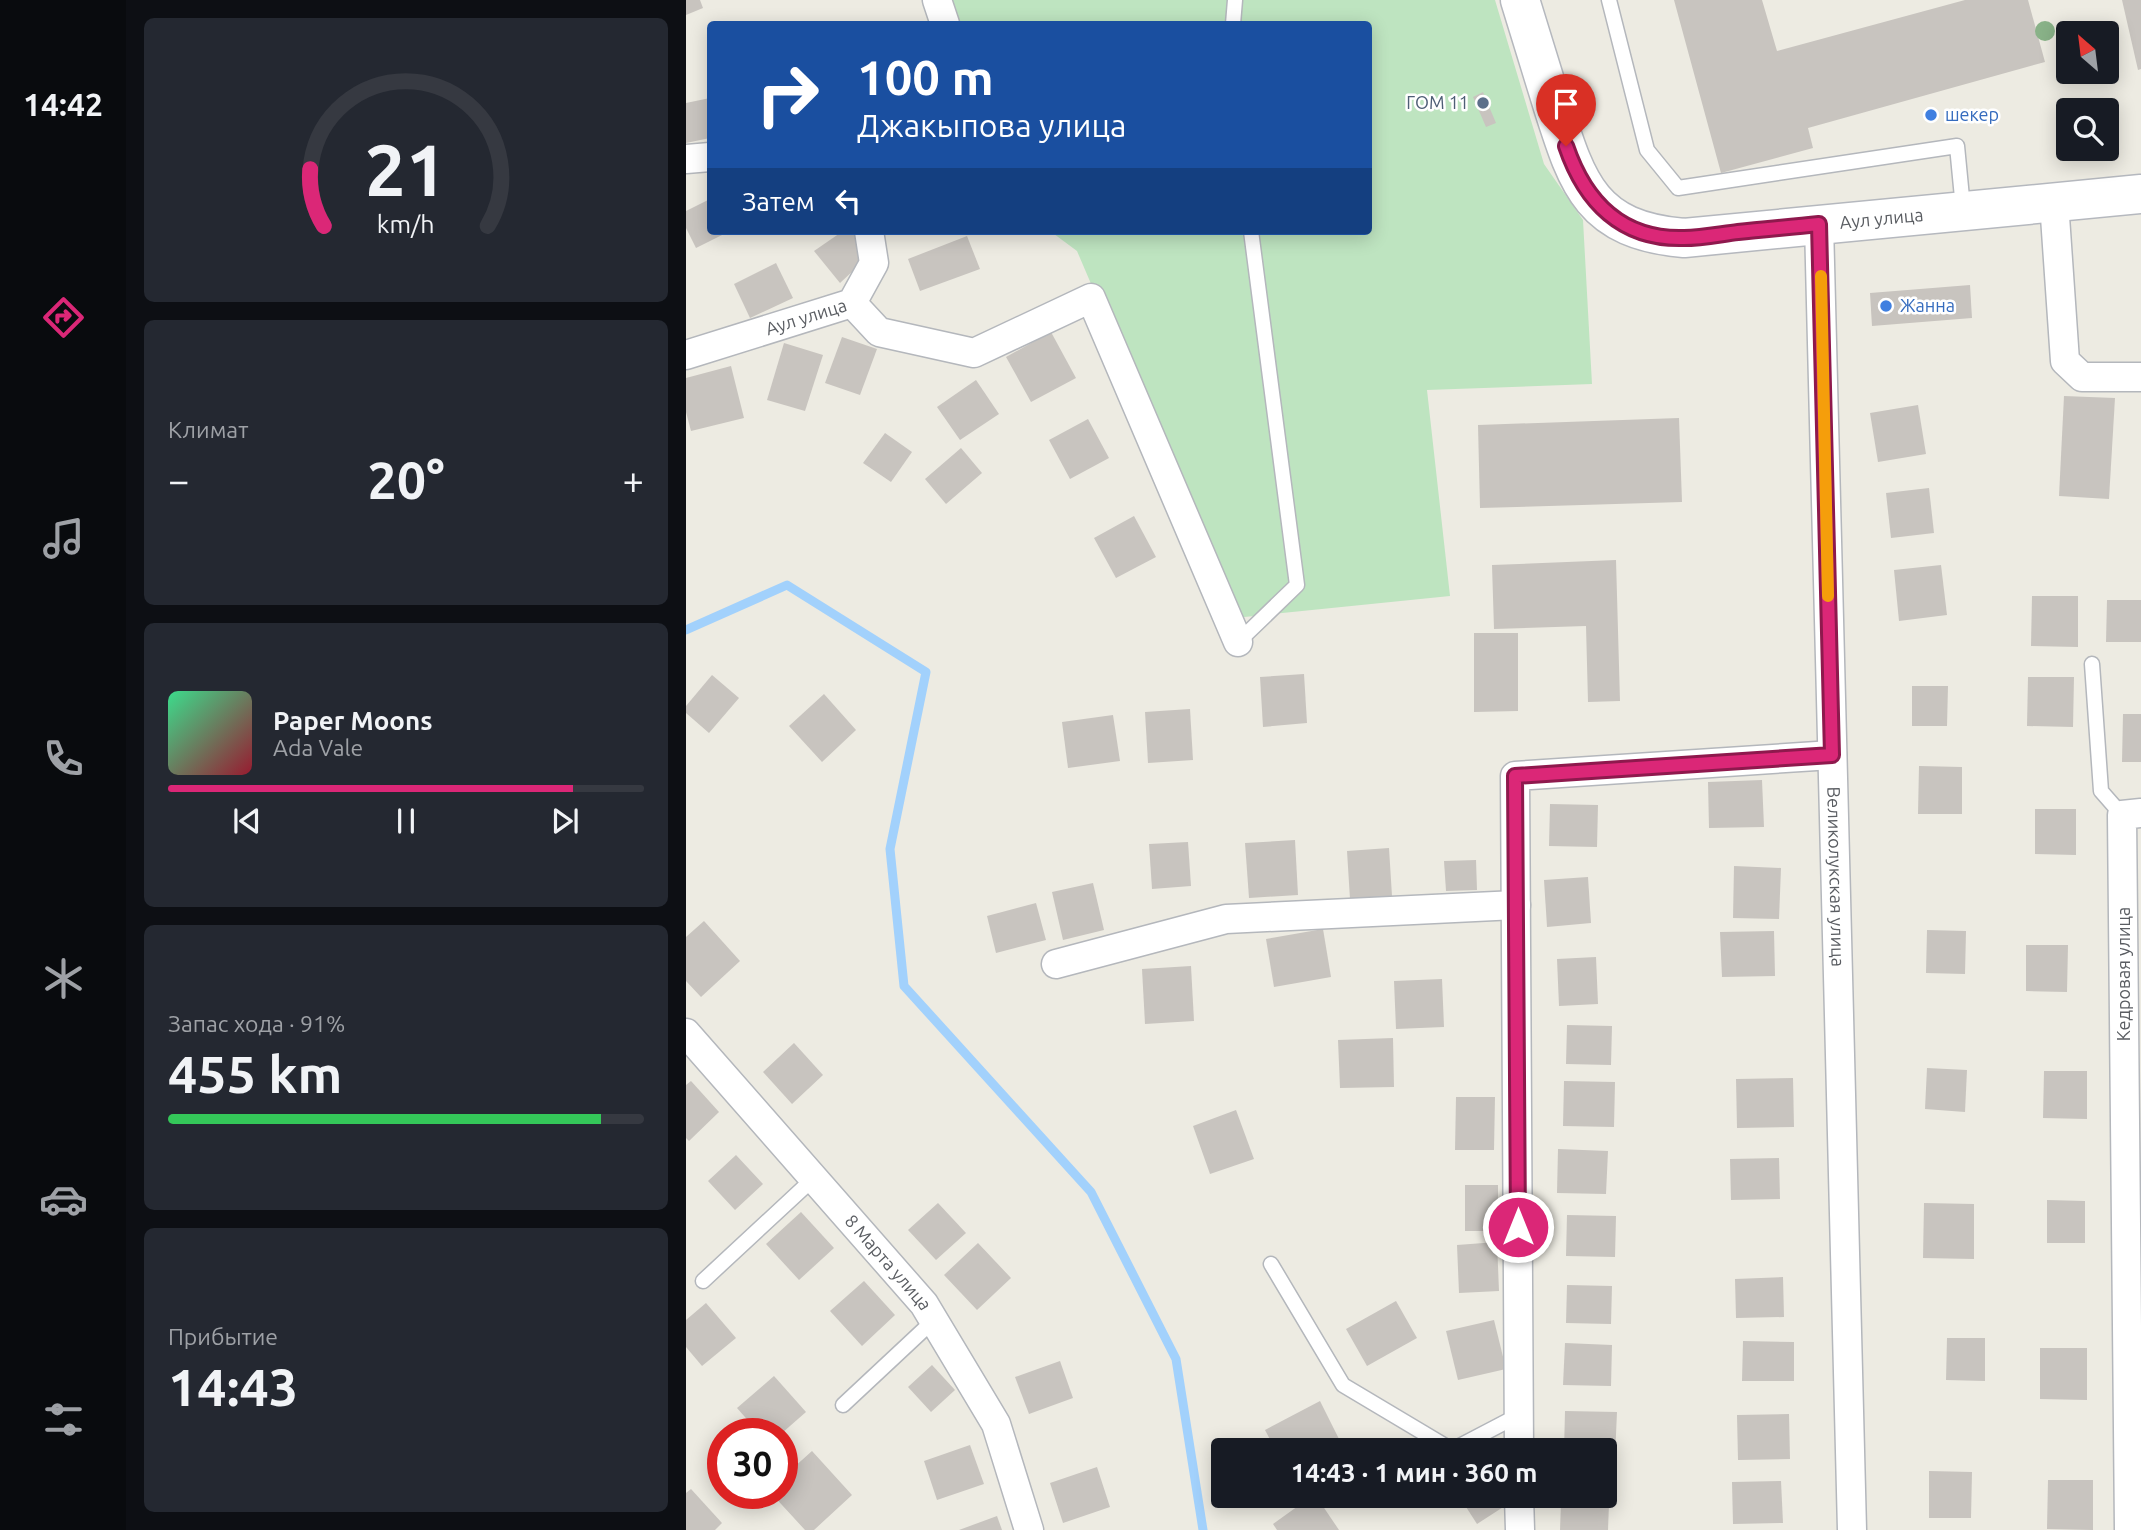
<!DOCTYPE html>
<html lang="ru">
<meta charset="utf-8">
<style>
:root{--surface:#171b24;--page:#242831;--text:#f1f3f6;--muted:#9ea1a6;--line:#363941;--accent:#db2777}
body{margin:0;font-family:Ubuntu,sans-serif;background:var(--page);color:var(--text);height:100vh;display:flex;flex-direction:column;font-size:26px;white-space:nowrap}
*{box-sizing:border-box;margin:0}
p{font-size:23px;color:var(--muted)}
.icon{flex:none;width:38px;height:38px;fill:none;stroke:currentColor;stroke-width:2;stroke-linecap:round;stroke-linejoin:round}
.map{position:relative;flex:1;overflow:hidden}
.panel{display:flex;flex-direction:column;gap:18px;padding:18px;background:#0d0f14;width:560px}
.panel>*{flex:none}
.hud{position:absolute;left:21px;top:21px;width:665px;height:214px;border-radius:7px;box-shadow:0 4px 18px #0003;background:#1a4fa0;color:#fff;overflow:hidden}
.needle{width:46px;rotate:332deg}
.fabs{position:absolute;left:1370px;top:21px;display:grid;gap:14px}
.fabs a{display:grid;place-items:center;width:63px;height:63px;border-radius:7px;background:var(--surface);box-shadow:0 4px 18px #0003;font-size:35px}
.speed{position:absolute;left:21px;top:1418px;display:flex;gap:14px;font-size:35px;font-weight:700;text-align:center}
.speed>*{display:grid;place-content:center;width:91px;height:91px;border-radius:50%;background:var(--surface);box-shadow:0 4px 18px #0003;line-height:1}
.speed .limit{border:10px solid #d22;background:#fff;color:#111}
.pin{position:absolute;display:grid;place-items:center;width:60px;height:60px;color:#fff;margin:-72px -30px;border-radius:50% 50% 50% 0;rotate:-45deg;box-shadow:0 0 7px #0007}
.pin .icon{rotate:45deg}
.me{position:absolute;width:77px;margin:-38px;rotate:0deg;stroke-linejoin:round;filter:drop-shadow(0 0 5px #0008)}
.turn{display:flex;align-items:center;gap:24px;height:147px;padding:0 35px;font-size:32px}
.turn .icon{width:91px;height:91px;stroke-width:2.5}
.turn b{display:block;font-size:49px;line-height:60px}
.then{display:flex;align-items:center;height:66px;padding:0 35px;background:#0003;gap:14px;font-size:26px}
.big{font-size:52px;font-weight:700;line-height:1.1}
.panel .tile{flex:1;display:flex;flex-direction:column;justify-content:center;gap:10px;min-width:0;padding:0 24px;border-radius:10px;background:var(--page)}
.panel .dial{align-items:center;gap:0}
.dial svg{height:182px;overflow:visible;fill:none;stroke:var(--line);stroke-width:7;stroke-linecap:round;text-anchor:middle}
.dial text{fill:var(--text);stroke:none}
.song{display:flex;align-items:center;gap:21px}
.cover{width:84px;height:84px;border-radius:10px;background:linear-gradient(135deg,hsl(150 70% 55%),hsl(350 70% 35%))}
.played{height:7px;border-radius:4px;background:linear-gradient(90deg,var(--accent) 85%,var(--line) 85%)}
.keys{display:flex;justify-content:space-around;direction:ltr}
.heat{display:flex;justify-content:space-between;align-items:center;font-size:38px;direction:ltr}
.charge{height:10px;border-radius:5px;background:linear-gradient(90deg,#34c759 91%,var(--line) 0)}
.trip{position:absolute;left:525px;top:1438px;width:406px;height:70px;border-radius:7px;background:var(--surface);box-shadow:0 4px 18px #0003;font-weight:700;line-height:70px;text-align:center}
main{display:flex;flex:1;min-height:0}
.menu{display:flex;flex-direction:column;width:126px;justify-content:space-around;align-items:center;background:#090b0e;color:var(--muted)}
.menu .icon{width:49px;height:49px}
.menu .selected{color:var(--accent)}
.menu b{font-size:32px;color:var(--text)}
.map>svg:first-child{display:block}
.green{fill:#bee4c0}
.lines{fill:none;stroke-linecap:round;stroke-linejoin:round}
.stream{stroke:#a2d1fc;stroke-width:9}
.building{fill:#c8c4bf}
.service-casing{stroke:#b4b7bc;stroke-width:17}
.minor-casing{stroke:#b4b7bc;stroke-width:31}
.secondary-casing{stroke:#b5b8be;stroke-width:41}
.service{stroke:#fff;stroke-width:14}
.minor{stroke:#fff;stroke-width:28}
.secondary{stroke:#fff;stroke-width:38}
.tree{fill:#89b288}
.route-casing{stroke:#8e194d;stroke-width:18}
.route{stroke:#db2777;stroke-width:12}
.slow{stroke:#f59e0b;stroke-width:12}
.service-dot{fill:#5c6f8a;stroke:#fff;stroke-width:2.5}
.shop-dot{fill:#3f7fe0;stroke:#fff;stroke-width:2.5}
.labels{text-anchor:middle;stroke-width:5;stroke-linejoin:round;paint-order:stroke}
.service-label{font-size:18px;fill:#4e5e75;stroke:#fff;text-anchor:end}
.shop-label{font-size:18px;fill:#366cbe;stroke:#fff;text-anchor:start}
.street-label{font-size:18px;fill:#5a5d62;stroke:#fff}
</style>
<main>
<nav class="menu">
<b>14:42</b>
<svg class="icon selected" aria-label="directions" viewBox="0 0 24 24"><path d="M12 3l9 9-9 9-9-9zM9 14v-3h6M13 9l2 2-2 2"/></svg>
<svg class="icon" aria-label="music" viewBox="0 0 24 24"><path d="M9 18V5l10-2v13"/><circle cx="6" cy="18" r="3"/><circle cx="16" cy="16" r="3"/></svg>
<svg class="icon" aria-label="phone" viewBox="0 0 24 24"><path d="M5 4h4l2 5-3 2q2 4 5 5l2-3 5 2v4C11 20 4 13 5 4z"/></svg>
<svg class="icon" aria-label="climate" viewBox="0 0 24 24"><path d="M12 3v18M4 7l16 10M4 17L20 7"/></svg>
<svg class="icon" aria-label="car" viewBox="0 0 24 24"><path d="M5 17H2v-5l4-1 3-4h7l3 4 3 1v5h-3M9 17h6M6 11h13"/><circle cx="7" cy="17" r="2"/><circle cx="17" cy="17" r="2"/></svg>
<svg class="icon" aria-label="filters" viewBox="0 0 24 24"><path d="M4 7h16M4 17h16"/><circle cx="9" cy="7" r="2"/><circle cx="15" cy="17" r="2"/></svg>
</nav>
<section class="panel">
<div class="tile dial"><svg viewBox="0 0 100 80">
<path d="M14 69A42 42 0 1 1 86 69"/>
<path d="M14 69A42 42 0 0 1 8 44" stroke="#db2777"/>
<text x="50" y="56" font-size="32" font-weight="700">21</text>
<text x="50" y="72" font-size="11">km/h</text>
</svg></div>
<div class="tile"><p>Климат</p>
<div class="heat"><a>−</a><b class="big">20°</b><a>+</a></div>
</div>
<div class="tile">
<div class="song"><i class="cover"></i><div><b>Paper Moons</b><p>Ada Vale</p></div></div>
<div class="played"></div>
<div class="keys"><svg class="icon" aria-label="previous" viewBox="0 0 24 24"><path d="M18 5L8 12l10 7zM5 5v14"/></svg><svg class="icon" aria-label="pause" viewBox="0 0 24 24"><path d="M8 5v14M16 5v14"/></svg><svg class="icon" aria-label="next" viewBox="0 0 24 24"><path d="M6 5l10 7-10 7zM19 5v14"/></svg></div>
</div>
<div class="tile"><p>Запас хода · 91%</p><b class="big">455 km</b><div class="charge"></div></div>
<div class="tile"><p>Прибытие</p><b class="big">14:43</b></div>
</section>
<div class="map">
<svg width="1455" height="1530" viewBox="0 0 1455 1530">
<rect width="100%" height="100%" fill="#edebe2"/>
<polygon class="green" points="258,0 809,0 858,164 897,220 906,384 741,390 764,596 548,618 391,251 364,231 682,231 682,24 267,24"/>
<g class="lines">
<polyline class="stream" points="0,630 101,585 240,672 204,849 218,986 405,1192 490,1359 517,1530"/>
</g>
<g class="building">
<polygon points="0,0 14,0 17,8 0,15"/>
<polygon points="988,0 1076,0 1091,51 1279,0 1342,0 1359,62 1122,128 1127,148 1035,173"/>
<polygon points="1436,0 1455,0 1455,69 1452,70"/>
<polygon points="797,92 810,123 800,127 787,97"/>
<polygon points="24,98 24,138 0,143 0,103"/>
<polygon points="24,199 24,231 44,231 10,248 0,228 0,211"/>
<polygon points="157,231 169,231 184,255 154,283 128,251"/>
<polygon points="281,236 294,269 234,291 222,259"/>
<polygon points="90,263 107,298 64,318 48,284"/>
<polygon points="1284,285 1286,318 1186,326 1184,293"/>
<polygon points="365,332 390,378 345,402 320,357"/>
<polygon points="156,337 191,349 174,395 139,383"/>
<polygon points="98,343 137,355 119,411 81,400"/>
<polygon points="45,366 58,418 5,431 0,412 0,378"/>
<polygon points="290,380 313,414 274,440 251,407"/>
<polygon points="1378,396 1429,398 1423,499 1373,496"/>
<polygon points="1232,405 1240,454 1192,462 1184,413"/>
<polygon points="993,418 996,502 794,508 792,425"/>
<polygon points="402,419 423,458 384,479 363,440"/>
<polygon points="199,433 226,452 205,482 177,463"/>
<polygon points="275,448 296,473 260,504 239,479"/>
<polygon points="1243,488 1248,533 1205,538 1200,493"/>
<polygon points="448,516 470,557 430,578 408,538"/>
<polygon points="930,560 934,701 902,702 900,626 808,629 806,565"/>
<polygon points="1255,565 1261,615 1213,621 1208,570"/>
<polygon points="1346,596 1392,596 1392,647 1345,646"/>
<polygon points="1421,600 1455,600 1455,642 1420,642"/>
<polygon points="788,633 832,633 832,711 788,712"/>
<polygon points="618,674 621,723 577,727 574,677"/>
<polygon points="26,675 53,698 23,733 0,713 0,706"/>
<polygon points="1342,677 1388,677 1387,727 1341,726"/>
<polygon points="1226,686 1262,686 1261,726 1226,726"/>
<polygon points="138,694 170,730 136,762 103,726"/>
<polygon points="504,709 507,760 462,763 459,712"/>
<polygon points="1437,714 1455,714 1455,762 1436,762"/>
<polygon points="427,715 434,761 382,768 376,722"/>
<polygon points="1233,766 1276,767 1276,814 1232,814"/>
<polygon points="1076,780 1078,827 1023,828 1022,782"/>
<polygon points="864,804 912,805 911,847 863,846"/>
<polygon points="1349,809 1390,809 1390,855 1349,854"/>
<polygon points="609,840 612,895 563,898 559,843"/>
<polygon points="502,842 505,886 466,889 463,844"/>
<polygon points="703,848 706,896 664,899 661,851"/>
<polygon points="790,860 791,890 760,891 758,861"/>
<polygon points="1048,866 1095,868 1093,919 1047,918"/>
<polygon points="902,877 905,923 861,927 858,880"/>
<polygon points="407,883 418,930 377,940 366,892"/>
<polygon points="350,903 360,940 310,953 301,916"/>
<polygon points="18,921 54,961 15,997 0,981 0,937"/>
<polygon points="637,929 645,977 588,987 580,939"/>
<polygon points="1241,930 1280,931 1279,974 1240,973"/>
<polygon points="1088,931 1089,976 1036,977 1034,932"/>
<polygon points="1340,945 1382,945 1381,992 1340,991"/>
<polygon points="910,957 912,1004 873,1006 871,959"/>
<polygon points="505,966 508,1021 459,1024 456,969"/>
<polygon points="756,979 758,1027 710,1029 708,981"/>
<polygon points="881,1025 926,1026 925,1065 880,1064"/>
<polygon points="707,1038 708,1087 654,1088 652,1040"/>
<polygon points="108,1043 137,1075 106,1104 77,1072"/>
<polygon points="1241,1068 1281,1070 1279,1112 1239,1109"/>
<polygon points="1358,1071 1401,1071 1401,1119 1357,1118"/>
<polygon points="1107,1078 1108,1127 1051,1128 1050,1079"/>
<polygon points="5,1081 33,1112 3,1141 0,1138 0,1085"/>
<polygon points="878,1081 929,1082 928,1127 877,1126"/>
<polygon points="770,1097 809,1097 808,1150 769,1150"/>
<polygon points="550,1110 568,1159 524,1174 507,1126"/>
<polygon points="872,1149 922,1151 920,1194 871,1193"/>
<polygon points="50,1155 77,1184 49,1210 22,1181"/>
<polygon points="1093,1158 1094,1199 1045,1200 1044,1159"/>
<rect x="779" y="1185" width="33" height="46"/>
<polygon points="1361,1200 1399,1201 1399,1243 1361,1243"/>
<polygon points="252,1203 280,1233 250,1260 222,1230"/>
<polygon points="1238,1203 1288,1204 1288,1259 1237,1258"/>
<polygon points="115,1212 148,1248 113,1280 80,1244"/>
<polygon points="881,1215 930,1216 929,1257 880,1256"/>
<polygon points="811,1242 813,1291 773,1293 771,1245"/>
<polygon points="292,1243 325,1278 291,1310 258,1275"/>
<polygon points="1097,1277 1098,1317 1050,1318 1049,1279"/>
<polygon points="178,1281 209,1315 176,1346 144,1311"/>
<polygon points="881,1285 926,1286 925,1324 880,1323"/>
<polygon points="710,1301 731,1338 681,1366 660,1329"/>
<polygon points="20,1303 50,1338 16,1366 0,1347 0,1320"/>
<polygon points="808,1320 820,1369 772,1380 760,1331"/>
<polygon points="1261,1338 1299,1338 1299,1381 1260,1380"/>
<polygon points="1057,1341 1108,1342 1108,1381 1056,1381"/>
<polygon points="879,1343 926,1345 925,1386 877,1385"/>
<polygon points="1354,1348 1401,1348 1401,1400 1354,1399"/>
<polygon points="374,1361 387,1398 343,1414 329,1377"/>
<polygon points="246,1365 269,1390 245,1412 222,1387"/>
<polygon points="88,1376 120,1412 96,1433 73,1433 51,1408"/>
<polygon points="634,1401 655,1443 639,1451 590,1451 579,1430"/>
<polygon points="879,1411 931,1412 929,1457 919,1457 919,1451 878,1451"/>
<polygon points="1103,1414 1104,1459 1052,1460 1051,1415"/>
<polygon points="284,1445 298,1484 251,1500 238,1461"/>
<polygon points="126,1451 166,1495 128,1530 119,1530 85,1493 96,1493 96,1478"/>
<polygon points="411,1467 424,1507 377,1523 364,1483"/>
<polygon points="1243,1471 1286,1472 1285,1518 1243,1518"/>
<polygon points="1362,1480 1407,1480 1407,1530 1361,1529"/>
<polygon points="1095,1481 1097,1523 1047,1524 1046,1482"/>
<polygon points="5,1489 36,1523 29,1530 0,1530 0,1493"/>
<polygon points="626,1496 630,1496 653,1530 591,1530 587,1524"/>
<polygon points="773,1496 822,1496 825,1502 791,1524"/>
<polygon points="875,1503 923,1504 922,1530 874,1530"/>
<polygon points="311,1516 316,1530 273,1530"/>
</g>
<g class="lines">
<g class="service-casing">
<g id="service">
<polyline points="923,0 961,150 992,188 1271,146 1277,208"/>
<polyline points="547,24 549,0"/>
<polyline points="552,642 611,585 565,231"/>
<polyline points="1406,664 1415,791 1436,815"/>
<polyline points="585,1264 657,1385 766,1450 833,1415"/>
<polyline points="17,1281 128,1178"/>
<polyline points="157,1405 248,1320"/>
</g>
</g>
<g class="minor-casing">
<g id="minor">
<polyline points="251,0 259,24"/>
<polyline points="0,159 24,157"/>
<polyline points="1368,202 1379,361 1396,377 1455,377"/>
<path id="s1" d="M 1133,224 L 1166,1530"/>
<polyline points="166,303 193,332 288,353 405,298 552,642"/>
<path id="s2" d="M 0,355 L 166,303 L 188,263 L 183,231"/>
<polyline points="370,964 540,919 830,905"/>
<path id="s3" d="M 0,1033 L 238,1304 L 310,1424 L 343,1530"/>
<polyline points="833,1451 829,776 1146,755"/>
<polyline points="833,1496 834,1530"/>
<polyline points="1443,1530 1436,815 1455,813"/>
</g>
</g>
<g class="secondary-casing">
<g id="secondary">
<path id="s4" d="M 834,0 C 845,36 856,71 867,107 C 892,186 906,230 998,238 L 1455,194"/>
</g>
</g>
<use href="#service" class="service"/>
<use href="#minor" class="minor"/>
<use href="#secondary" class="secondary"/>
</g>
<circle class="tree" cx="1359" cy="31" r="10"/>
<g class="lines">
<g class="route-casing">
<path id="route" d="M 832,1227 L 829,776 L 1146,755 L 1133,224 C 1106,227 1079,229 1052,232 C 1035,234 1016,238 998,238 C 936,240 899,202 880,146"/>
</g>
<use href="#route" class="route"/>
<polyline class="slow" points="1135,276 1142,596"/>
</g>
<circle class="service-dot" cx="797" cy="103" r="7"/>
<g class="shop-dot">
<circle cx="1245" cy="115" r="7"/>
<circle cx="1200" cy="306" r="7"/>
</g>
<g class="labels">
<g class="service-label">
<text x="783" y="109">ГОМ 11</text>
</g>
<g class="shop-label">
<text x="1259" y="121">шекер</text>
<text x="1214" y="312">Жанна</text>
</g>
<g class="street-label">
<text dy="6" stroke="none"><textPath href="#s4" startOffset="513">Аул улица</textPath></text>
<text dy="6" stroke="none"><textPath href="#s2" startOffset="126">Аул улица</textPath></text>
<text dy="6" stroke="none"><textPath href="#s1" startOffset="653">Великолукская улица</textPath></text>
<text transform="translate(1438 974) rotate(-90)" y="6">Кедровая улица</text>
<text dy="6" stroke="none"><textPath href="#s3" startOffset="306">8 Марта улица</textPath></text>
</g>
</g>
</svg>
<div class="fabs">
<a><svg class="needle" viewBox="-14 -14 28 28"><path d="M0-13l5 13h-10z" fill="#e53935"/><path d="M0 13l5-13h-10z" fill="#9ea1a6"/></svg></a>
<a><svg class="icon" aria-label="search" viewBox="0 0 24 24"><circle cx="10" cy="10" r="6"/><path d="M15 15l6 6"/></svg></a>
</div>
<div class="speed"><div class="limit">30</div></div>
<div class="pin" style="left:880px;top:146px;background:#d93025"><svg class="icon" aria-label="arrive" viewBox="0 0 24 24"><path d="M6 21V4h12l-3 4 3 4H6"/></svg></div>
<svg class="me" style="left:832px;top:1227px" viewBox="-20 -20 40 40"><circle r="17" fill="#db2777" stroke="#fff" stroke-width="3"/><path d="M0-11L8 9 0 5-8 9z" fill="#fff"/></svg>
<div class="trip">14:43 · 1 мин · 360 m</div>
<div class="hud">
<div class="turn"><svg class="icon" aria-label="right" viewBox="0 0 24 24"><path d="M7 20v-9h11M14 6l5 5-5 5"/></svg><div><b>100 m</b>Джакыпова улица</div></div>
<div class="then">Затем<svg class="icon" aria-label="left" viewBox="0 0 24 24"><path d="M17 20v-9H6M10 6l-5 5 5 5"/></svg></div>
</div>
</div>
</main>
